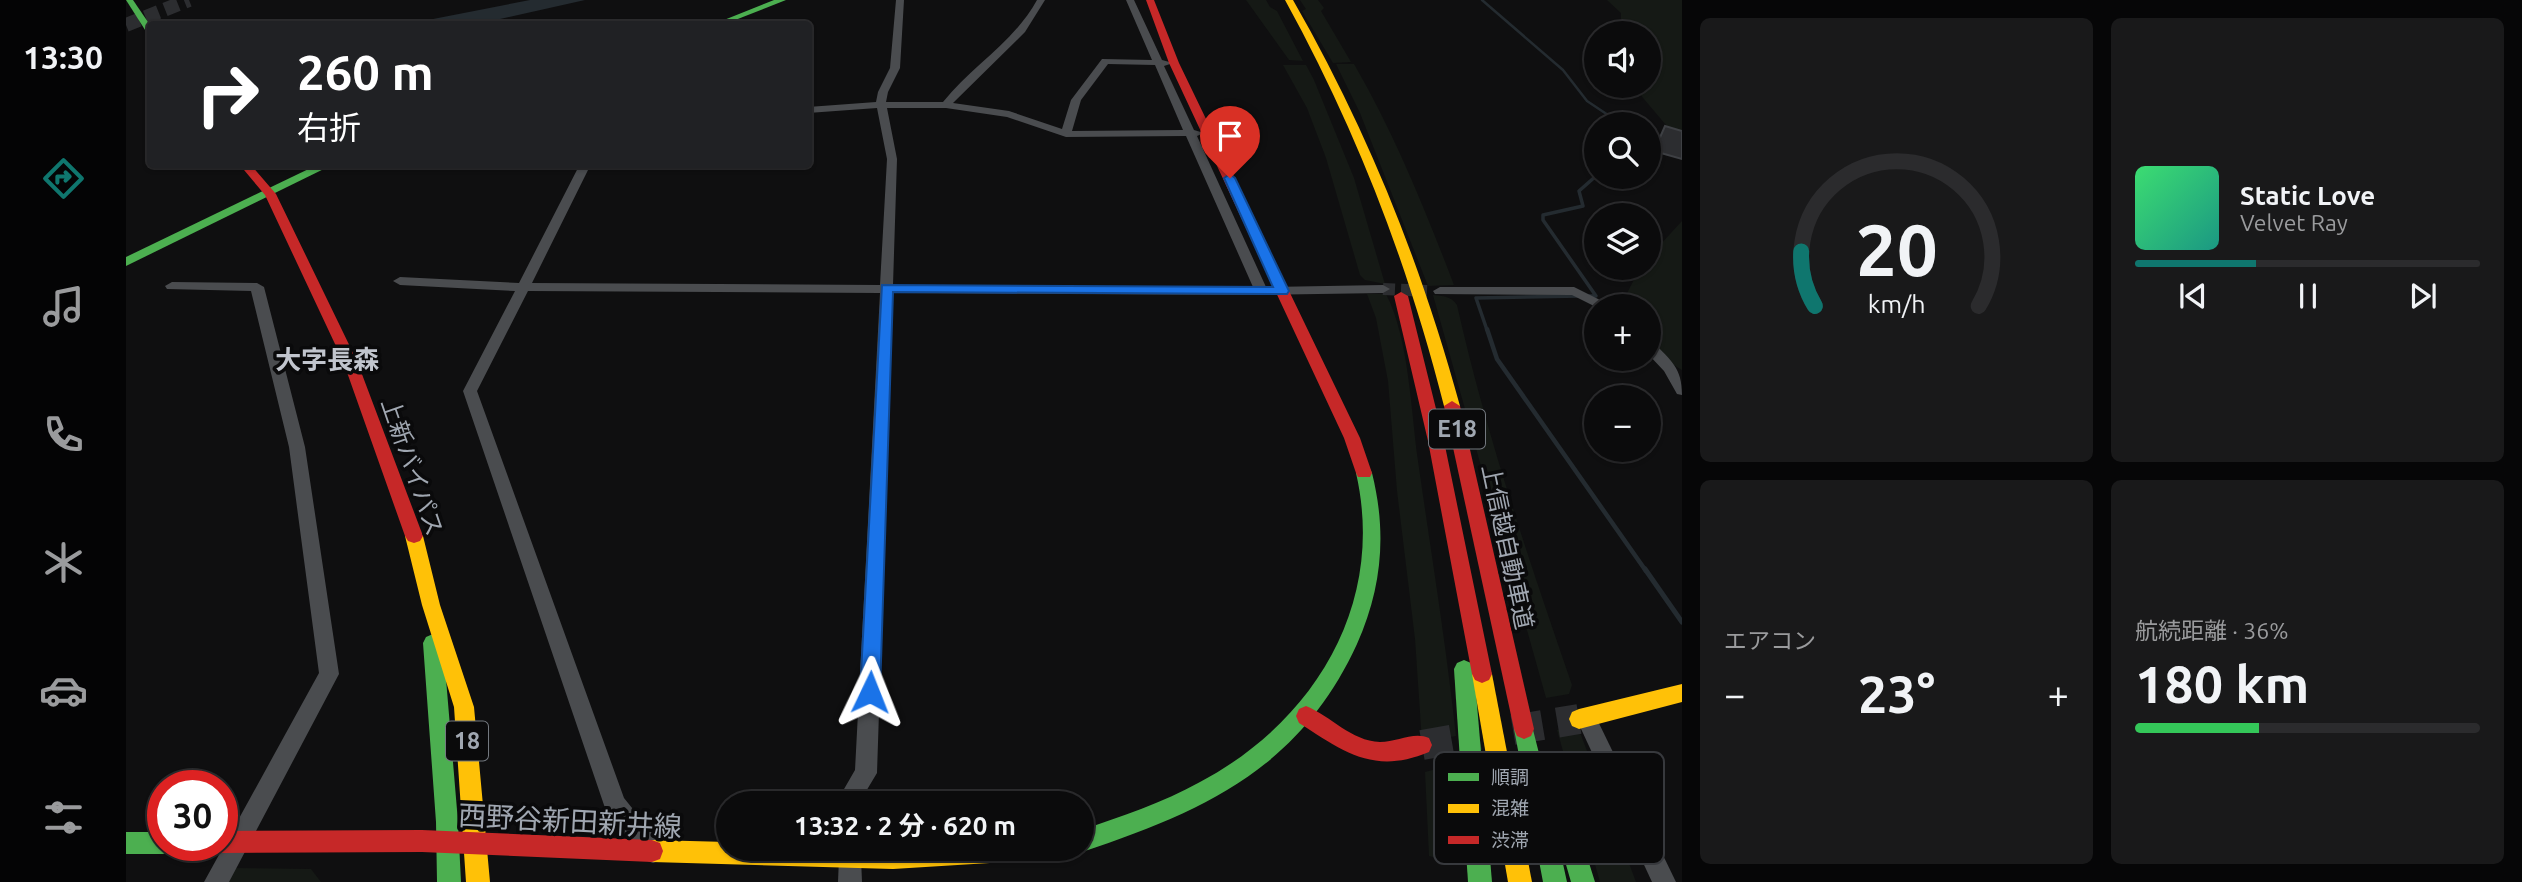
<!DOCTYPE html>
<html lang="ja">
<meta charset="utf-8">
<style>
:root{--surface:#0b0b0c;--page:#19191a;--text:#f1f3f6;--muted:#9a9b9d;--line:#2b2b2d;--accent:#0f766e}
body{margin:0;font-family:Ubuntu,"Noto Sans JP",sans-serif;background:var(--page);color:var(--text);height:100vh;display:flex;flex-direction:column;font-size:26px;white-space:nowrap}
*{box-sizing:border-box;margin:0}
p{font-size:23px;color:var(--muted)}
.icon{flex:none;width:38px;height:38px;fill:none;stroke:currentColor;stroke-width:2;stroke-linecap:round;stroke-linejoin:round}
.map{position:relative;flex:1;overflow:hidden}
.side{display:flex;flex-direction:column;gap:18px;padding:18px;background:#060607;width:840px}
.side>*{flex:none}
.banner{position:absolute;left:21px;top:21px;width:665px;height:147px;border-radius:7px;box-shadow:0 2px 5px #0004,0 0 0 2px var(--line);background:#202124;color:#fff;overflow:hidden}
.buttons{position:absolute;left:1458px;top:21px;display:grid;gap:14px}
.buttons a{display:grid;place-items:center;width:77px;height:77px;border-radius:50%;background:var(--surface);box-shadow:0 2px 5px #0004,0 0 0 2px var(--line);font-size:35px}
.speed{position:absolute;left:21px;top:770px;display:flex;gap:14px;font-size:35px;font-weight:700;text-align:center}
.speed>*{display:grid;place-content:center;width:91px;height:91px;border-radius:50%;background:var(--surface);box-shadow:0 2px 5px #0004,0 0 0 2px var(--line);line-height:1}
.speed .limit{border:10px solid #d22;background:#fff;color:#111}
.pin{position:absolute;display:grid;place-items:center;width:60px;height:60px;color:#fff;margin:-72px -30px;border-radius:50% 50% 50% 0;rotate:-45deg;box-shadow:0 0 7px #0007}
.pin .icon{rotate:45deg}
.me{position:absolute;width:77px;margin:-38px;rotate:2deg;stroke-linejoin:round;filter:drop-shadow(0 0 5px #0008)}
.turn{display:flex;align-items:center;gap:24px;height:147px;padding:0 35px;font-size:32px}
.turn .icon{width:91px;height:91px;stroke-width:2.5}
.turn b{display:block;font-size:49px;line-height:60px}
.big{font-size:52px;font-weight:700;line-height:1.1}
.side .widget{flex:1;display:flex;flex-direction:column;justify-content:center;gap:10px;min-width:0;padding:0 24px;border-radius:10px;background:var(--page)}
.side .dial{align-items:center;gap:0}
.dial svg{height:182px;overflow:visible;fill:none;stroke:var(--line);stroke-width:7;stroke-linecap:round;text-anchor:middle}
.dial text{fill:var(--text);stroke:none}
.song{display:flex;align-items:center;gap:21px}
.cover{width:84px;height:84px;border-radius:10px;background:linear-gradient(135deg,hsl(140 70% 55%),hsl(170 70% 35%))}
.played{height:7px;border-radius:4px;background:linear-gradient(90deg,var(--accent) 35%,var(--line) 35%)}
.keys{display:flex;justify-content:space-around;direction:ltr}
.heat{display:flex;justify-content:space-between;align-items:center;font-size:38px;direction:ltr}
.charge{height:10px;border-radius:5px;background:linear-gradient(90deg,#34c759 36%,var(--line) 0)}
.side .tiles{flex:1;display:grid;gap:18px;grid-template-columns:repeat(2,1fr)}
.trip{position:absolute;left:590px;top:791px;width:378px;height:70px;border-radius:35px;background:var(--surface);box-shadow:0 2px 5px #0004,0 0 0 2px var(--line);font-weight:700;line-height:70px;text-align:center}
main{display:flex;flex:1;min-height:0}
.menu{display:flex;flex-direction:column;width:126px;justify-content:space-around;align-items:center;background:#040405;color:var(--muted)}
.menu .icon{width:49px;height:49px}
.menu .selected{color:var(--accent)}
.menu b{font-size:32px;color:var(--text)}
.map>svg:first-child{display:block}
.green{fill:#151915}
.water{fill:#242b30}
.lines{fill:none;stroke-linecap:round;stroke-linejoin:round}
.stream-far3{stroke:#242b30;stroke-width:2.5}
.stream-far2{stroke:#242b30;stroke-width:3.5}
.stream-far1{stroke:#242b30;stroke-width:4.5}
.stream{stroke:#242b30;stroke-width:5}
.building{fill:#2c2d30;stroke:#3e4044;stroke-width:2}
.street-tunnel{stroke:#2c2d30;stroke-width:12;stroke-dasharray:12 6;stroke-linecap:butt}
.secondary-tunnel-far1{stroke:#2c2d30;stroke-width:14;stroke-dasharray:14 7;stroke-linecap:butt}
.secondary-tunnel{stroke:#2c2d30;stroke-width:30;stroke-dasharray:30 15;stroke-linecap:butt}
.street{fill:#4a4c4f;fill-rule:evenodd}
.fast{fill:#4caf50;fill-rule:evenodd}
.slow{fill:#ffc107;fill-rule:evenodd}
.jam{fill:#c62828;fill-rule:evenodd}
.route{fill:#1a73e8;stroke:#114b97;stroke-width:2}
.labels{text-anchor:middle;stroke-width:7;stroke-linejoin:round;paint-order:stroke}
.shield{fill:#0a0a0b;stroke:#73787f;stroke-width:2}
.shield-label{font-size:23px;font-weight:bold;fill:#a0a7b1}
.street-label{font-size:24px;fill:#a0a7b1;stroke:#0a0a0b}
.neighbourhood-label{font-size:26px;font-weight:bold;fill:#c1c5cd;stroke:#0a0a0b}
.near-street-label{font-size:28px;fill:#a0a7b1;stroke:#0a0a0b}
.key{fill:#0a0a0b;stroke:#37393d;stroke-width:2}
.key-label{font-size:19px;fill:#a0a7b1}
</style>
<main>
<nav class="menu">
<b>13:30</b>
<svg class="icon selected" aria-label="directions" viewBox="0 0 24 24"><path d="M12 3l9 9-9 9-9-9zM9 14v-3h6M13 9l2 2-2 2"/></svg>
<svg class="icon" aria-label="music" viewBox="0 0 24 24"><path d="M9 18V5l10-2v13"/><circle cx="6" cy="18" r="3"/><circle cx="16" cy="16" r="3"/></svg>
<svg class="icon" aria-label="phone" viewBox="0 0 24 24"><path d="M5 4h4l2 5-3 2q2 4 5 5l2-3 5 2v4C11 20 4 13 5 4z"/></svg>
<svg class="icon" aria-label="climate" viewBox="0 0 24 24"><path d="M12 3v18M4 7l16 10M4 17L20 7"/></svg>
<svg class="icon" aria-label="car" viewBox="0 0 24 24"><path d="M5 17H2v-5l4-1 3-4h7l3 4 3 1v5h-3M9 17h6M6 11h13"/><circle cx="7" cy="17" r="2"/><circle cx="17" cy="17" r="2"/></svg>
<svg class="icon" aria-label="filters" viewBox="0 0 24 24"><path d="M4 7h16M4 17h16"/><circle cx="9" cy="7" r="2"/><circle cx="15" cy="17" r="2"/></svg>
</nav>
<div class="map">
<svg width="1556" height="882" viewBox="0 0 1556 882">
<rect width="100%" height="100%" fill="#0f0f10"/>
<g class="green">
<polygon points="1120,0 1140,0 1144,7 1151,11 1177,61 1163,60"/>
<polygon points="1174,0 1192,0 1198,8 1195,11 1225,62 1207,63 1176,11 1180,9"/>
<polygon points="1481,0 1556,0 1556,144 1507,86 1522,86 1522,33 1495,33 1495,13"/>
<path d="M 1210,64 L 1228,64 C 1269,135 1299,209 1328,285 L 1302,286 L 1234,113 Z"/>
<polygon points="1157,65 1180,65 1188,80 1228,178 1259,284 1239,280 1234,275 1200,158 1181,108"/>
<path d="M 1556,221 L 1556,370 C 1520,348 1523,348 1522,306 L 1500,306 L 1497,301 L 1514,268 L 1522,268 L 1523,257 Z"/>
<path d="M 1241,294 L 1260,294 C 1283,338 1285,411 1292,461 C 1305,552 1320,644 1330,736 L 1296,742 L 1289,639 L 1271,491 L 1262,381 L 1250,318 Z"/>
<path d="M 1307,295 C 1317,296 1325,296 1331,305 C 1360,434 1403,560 1446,685 L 1443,694 L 1420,698 Z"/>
<polygon points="1446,728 1455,735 1510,882 1474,882 1431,730"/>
<polygon points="1325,765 1336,865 1303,856 1299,772"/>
<polygon points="108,868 185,869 195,882 102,882"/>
</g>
<polygon class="water" points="404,0 459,0 352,24 247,24 302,20"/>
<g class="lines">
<polyline class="stream-far3" points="1356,0 1437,70 1461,101 1482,115 1487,124"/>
<g class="stream-far2">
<polyline points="1463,296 1470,296 1417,220 1417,215 1457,206 1453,191 1470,176"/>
<polyline points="1361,330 1350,298 1454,296"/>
</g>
<polyline class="stream-far1" points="1361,329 1371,359 1520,571"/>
<polyline class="stream" points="1519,569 1556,622"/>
</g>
<polygon class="building" points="1539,126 1556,131 1556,159 1528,151"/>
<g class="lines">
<polyline class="street-tunnel" points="1257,289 1301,291"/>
<polyline class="secondary-tunnel-far1" points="0,25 63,0"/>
<g class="secondary-tunnel">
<polyline points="1387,730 1453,719"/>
<polyline points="1296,745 1353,735"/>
</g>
<g class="street">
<path d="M 770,0 L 778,0 L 774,68 L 762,92 L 760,102 L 817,102 C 847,65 888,42 911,0 L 919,0 L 899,32 L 827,103 L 883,111 L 936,129 L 945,100 L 976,59 L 1026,60 L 1000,0 L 1008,0 L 1036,60 L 1047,63 L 1038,66 L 1068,130 L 1078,133 L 1071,136 L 1140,287 L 1257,285 L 1264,289 L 1257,293 L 1135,295 L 767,293 L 751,773 L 733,803 L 710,803 L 729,770 L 754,293 L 402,291 L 351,391 L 498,798 L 535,844 L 538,852 L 535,860 L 527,863 L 519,860 L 481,813 L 478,805 L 337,391 L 389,291 L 274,285 L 267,281 L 274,277 L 393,283 L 454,164 L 465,164 L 406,283 L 754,285 L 761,159 L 751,108 L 682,113 L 682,107 L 750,102 L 752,92 L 764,68 ZM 982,64 L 1029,65 L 1057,130 L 946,131 L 955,100 ZM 761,108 L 820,108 L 881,117 L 940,137 L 1060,136 L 1127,287 L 767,285 L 771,159 Z"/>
<polygon points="46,282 131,283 138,287 179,447 213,674 103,882 78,882 193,673 163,447 125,291 41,289 39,286"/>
<polygon points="1314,287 1448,287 1486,306 1470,307 1446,295 1309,294 1307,291"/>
<path d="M 1522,341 L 1527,342 C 1545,361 1556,367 1556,395 L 1551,394 L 1538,371 L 1522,354 Z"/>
<polygon points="1460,708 1467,711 1550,882 1526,882 1450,718 1453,711"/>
<polygon points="729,849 735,858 736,882 712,882 713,858 716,850"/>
</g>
<g class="fast">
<polygon points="0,0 7,0 24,25 24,34 21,33"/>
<polygon points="648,0 660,0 599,24 588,24"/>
<polygon points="193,164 208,164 0,266 0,257"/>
<path d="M 1238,467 L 1244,469 L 1246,473 C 1261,533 1256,588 1231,644 C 1174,768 1079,811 956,852 L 948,849 L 956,849 L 956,830 C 996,816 1036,803 1074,782 C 1189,721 1260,604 1230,473 L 1232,469 Z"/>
<polygon points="307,634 314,637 317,643 332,822 335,882 311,882 310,822 297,643 300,637"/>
<polygon points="1338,660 1345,663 1348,669 1366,882 1342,882 1328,669 1331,663"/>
<polygon points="1398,719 1405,722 1416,765 1424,761 1432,764 1469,882 1445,882 1428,823 1441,882 1417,882 1388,729 1391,722"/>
<polygon points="0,832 37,832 37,845 47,845 45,851 37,854 0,854"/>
</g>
<g class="slow">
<path d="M 1159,0 L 1167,0 C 1242,131 1294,261 1334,406 L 1331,410 L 1321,410 L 1318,406 C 1281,261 1231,131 1159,0 Z"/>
<polygon points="288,529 294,531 297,536 314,605 348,707 364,882 340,882 328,707 296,605 279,536 282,531"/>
<polygon points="1356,665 1363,668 1366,674 1406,882 1382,882 1346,674 1349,668"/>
<polygon points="1556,684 1556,702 1453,729 1446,726 1443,719 1446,712 1453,709"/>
<polygon points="526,840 602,842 602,849 925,849 922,857 914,860 767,869 526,862 518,859 515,851 518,843"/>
</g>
<g class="jam">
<polygon points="1020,0 1028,0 1053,63 1234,438 1246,473 1244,477 1232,477 1230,473 1218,438 1043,63"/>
<polygon points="113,164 124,164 150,194 231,361 297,536 294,541 288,543 282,541 279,536 217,361 139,195"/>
<polygon points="1275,292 1282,296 1318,441 1366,674 1363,680 1356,683 1349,680 1346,674 1302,441 1268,296"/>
<polygon points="1326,401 1334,406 1408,729 1405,736 1398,739 1391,736 1388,729 1318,406"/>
<path d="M 1180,706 C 1205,716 1225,741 1254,742 C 1271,742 1288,731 1303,738 L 1306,745 L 1303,752 C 1248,775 1218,752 1173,723 L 1170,716 L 1173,709 Z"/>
<polygon points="296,830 526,840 534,843 537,851 534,859 526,862 296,852 96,853 88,850 86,845 96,845 96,831"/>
</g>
</g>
<polygon class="route" points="1104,174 1109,178 1163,291 1161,294 767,292 754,692 751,698 744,701 737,698 734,692 756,285 1147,287 1098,178"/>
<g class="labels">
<g class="shield">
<rect x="1303" y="409.5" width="56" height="39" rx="5"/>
<rect x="320" y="721.5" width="42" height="39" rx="5"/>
</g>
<g class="shield-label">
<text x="1331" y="437">E18</text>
<text x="341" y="749">18</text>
</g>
<g class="street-label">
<text transform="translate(286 467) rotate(71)" y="8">上新バイパス</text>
<text transform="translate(1381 547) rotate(78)" y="8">上信越自動車道</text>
</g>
<g class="neighbourhood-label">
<text x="201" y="369">大字長森</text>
</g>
<g class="near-street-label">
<text transform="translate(444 821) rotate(3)" y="10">西野谷新田新井線</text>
</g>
</g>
<rect x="1308" y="752" width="230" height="112" rx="10" class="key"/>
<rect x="1322" y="773" width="31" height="8" fill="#4caf50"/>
<rect x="1322" y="804" width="31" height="9" fill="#ffc107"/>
<rect x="1322" y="836" width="31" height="8" fill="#c62828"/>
<g class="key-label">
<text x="1365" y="784">順調</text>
<text x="1365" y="815">混雑</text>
<text x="1365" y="847">渋滞</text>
</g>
</svg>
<div class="buttons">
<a><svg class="icon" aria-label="sound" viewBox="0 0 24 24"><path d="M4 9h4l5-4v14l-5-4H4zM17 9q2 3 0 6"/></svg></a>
<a><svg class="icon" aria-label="search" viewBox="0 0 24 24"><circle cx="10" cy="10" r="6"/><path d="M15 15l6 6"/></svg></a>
<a><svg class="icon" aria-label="layers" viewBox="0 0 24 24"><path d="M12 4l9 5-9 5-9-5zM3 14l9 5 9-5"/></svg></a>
<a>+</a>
<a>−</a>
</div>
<div class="speed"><div class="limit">30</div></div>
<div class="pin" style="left:1104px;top:178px;background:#d93025"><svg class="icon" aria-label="arrive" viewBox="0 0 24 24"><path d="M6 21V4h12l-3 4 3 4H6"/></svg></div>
<svg class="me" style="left:744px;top:692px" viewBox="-20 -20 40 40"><path d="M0-17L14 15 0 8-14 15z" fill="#1a73e8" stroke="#fff" stroke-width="4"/></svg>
<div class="trip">13:32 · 2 分 · 620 m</div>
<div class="banner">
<div class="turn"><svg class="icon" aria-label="right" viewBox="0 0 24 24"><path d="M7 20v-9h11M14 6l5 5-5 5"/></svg><div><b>260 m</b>右折</div></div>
</div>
</div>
<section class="side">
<div class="tiles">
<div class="widget dial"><svg viewBox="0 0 100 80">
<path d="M14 69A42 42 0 1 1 86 69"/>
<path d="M14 69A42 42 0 0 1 8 45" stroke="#0f766e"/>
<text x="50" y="56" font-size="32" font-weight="700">20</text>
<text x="50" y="72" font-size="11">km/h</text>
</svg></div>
<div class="widget">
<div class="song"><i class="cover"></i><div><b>Static Love</b><p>Velvet Ray</p></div></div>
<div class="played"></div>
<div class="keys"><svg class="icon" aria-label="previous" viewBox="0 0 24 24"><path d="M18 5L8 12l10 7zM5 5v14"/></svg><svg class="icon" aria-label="pause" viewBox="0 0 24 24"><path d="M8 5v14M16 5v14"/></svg><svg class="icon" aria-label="next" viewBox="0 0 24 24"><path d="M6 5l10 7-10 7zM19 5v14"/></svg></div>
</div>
<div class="widget"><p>エアコン</p>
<div class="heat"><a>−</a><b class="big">23°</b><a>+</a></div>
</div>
<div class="widget"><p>航続距離 · 36%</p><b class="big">180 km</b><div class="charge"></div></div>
</div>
</section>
</main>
